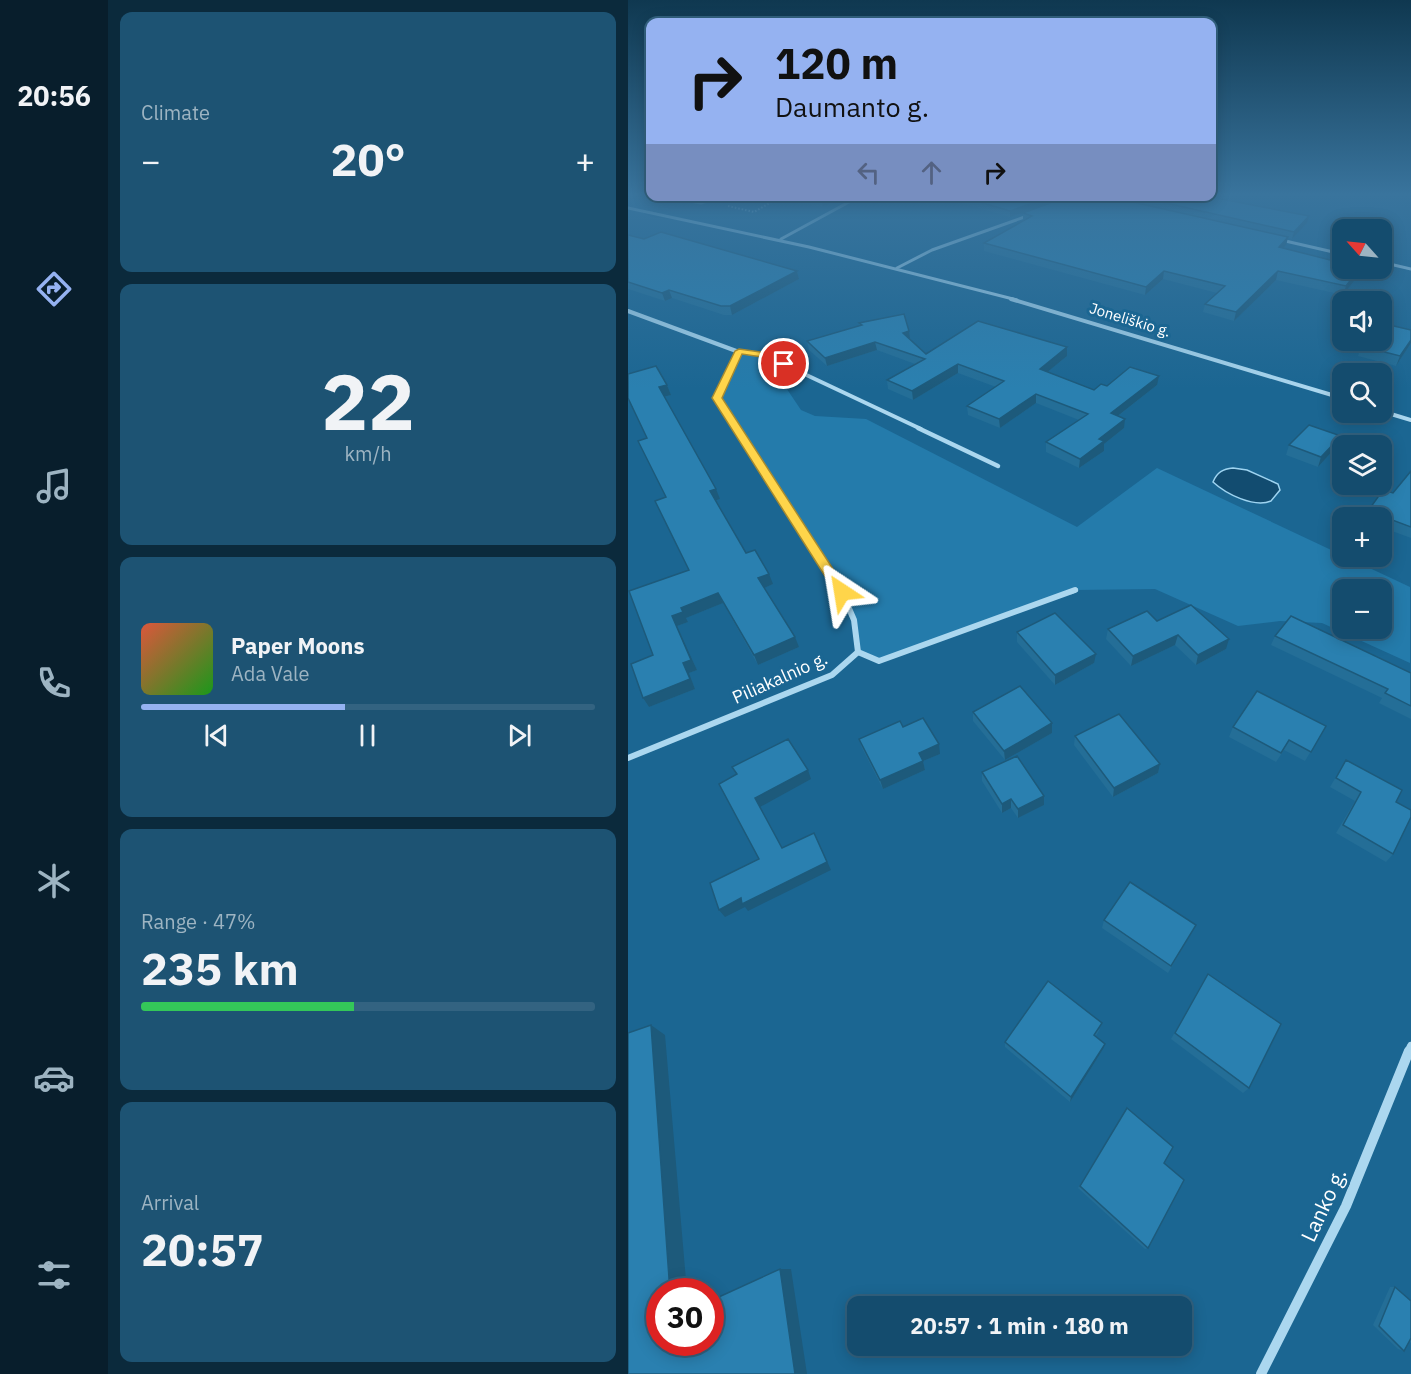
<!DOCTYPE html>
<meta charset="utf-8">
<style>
:root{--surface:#144c6e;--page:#1d5373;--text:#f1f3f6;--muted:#9db4c2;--line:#336381;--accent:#95b2f1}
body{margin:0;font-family:"IBM Plex Sans",sans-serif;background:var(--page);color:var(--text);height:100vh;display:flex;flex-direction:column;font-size:22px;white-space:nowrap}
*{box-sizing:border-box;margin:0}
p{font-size:20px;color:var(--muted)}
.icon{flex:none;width:33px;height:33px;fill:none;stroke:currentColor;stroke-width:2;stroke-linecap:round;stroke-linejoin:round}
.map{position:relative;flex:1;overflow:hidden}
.panel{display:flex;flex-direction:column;gap:12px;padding:12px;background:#0b2a3c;width:520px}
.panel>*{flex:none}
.guide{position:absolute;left:18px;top:18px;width:570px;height:183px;border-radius:12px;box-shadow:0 3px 15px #0003,0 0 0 2px var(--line);background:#95b2f1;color:#111;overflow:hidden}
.needle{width:39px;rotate:297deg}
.buttons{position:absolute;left:704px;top:219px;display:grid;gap:12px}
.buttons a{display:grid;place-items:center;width:60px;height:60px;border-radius:12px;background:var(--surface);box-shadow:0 3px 15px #0003,0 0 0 2px var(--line);font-size:30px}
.speed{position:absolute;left:18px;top:1278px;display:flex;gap:12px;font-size:30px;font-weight:700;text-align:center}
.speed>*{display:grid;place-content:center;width:78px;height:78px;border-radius:50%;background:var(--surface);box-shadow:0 3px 15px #0003,0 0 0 2px var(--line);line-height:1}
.speed .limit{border:9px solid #d22;background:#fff;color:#111}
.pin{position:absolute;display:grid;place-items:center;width:51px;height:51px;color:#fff;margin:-26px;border:3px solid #fff;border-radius:50%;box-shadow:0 2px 6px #0007}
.me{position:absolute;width:66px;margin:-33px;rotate:327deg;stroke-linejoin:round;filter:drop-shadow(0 0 4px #0008)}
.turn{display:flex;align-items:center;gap:21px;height:126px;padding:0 30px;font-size:27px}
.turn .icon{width:78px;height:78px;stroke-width:2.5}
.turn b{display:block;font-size:42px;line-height:51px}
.lanes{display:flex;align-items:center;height:57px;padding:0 30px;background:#0003;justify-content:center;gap:30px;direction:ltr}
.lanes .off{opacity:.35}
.big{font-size:45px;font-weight:800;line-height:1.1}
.panel .widget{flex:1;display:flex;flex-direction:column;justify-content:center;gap:9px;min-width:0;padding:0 21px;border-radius:12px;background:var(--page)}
.panel .dial{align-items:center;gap:0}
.dial b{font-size:78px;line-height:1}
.song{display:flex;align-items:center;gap:18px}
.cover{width:72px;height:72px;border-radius:9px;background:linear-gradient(135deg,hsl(10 70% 55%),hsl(120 70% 35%))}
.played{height:6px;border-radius:3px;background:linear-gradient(90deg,var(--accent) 45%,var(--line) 45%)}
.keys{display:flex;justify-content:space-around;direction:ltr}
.heat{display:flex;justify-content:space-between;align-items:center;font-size:33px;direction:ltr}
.charge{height:9px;border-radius:4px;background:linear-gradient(90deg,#34c759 47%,var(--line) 0)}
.trip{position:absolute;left:219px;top:1296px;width:345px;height:60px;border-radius:12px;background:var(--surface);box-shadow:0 3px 15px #0003,0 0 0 2px var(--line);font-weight:800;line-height:60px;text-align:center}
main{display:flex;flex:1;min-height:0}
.tabs{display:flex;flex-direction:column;width:108px;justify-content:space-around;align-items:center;background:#081e2c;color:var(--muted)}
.tabs .icon{width:42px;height:42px}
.tabs .active{color:var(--accent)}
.tabs b{font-size:27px;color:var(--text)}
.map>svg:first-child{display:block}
.green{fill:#247bab;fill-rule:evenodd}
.water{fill:#124c70;stroke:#9ed4f1;stroke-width:1.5}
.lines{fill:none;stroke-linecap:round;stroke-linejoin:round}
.path{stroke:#abd7ef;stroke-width:2;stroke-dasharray:1.5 2;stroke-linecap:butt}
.street-far5{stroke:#abd7ef;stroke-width:3}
.street-far4{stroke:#abd7ef;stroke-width:4}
.street-far3{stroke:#abd7ef;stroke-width:4.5}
.street-far2{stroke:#abd7ef;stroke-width:6}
.street-far1{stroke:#abd7ef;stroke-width:8}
.street{stroke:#abd7ef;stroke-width:10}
.wall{fill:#246e97}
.shaded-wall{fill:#1d5a7b}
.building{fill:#2a80b0;stroke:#1d5a7b;stroke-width:1.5}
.route{fill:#ffd54a;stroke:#a68a30;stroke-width:1.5}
.labels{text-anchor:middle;stroke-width:6;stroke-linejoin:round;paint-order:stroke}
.far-street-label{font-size:15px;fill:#fff;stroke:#1b6692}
.street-label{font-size:18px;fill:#fff;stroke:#1b6692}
.near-street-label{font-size:21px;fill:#fff;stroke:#1b6692}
</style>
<main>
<nav class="tabs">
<b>20:56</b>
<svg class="icon active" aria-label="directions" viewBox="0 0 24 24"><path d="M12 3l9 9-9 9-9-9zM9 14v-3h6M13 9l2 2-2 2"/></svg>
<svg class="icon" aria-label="music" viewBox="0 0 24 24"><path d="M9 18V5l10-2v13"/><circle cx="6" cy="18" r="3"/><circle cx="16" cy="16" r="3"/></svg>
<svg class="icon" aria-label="phone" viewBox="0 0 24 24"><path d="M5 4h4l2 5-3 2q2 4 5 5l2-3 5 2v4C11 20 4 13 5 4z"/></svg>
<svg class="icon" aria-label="climate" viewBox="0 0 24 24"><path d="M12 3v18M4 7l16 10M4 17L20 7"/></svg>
<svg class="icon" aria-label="car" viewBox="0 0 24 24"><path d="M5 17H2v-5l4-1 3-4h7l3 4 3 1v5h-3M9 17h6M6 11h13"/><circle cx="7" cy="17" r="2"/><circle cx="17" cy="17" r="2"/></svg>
<svg class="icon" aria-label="filters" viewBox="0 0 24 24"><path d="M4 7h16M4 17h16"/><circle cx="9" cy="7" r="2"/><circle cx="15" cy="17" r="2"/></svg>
</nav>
<section class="panel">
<div class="widget"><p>Climate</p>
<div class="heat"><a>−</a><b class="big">20°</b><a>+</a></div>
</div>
<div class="widget dial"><b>22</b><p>km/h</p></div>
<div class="widget">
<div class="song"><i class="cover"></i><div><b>Paper Moons</b><p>Ada Vale</p></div></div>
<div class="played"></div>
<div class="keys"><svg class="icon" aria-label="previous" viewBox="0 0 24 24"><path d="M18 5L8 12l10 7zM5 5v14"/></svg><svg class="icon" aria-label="pause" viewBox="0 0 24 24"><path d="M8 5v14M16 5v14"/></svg><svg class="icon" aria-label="next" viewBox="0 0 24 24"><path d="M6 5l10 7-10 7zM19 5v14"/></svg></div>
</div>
<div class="widget"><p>Range · 47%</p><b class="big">235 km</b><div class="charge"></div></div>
<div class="widget"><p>Arrival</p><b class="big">20:57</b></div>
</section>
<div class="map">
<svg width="783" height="1374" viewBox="0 0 783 1374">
<rect width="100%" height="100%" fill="#1b6692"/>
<path class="green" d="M 111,352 L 136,355 L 173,410 L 187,416 L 238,419 L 449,527 L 529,468 L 782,587 L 782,663 L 694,623 L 652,621 L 610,626 L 527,589 L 448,590 L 251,661 L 230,652 L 226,620 L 214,592 L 89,398 ZM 714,590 L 753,590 L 753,628 L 714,628 Z"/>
<path class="water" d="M 605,468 L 619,470 L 650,484 L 652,490 L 643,501 C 626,508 598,494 585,482 C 589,472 595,469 605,468 Z"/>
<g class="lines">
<polyline class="path" points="100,206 126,212 154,196"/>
<g class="street-far5">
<polyline points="36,196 73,203 92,196"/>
<polyline points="0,208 181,247 389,300"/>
<polyline points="153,239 232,196"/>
<polyline points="653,240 714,254"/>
<polyline points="753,262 783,269"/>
<polyline points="269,268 304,250 402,215"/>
</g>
<g class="street-far4">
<polyline points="383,299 714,398"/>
<polyline points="0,311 111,352 136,355 293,429"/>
<polyline points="753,411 783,420"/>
<polyline points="109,429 89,398 111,352"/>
</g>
<g class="street-far3">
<polyline points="108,428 214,592"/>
<polyline points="290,428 370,466"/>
<polyline points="443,592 448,590"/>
</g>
<g class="street-far2">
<polyline points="213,590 226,620 230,652"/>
<polyline points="0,758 204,675 230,652 251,661 447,590"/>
</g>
<polyline class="street-far1" points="780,1052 783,1046"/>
<polyline class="street" points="633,1374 718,1206 781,1051"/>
</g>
<g class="wall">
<polygon points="127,196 215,196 195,207"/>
<polygon points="309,196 578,196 679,223 664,239 660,238 658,245 656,248 730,276 715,295 648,280 606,321 575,312 577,304 589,293 535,279 517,295 356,251 356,243 395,221 395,213 397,213 382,217"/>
<polygon points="0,235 16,239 169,271 171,279 104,315 96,315 44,298 37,301 0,289"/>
<polygon points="231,323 282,339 298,354 439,347 439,356 419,372 466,390 479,386 529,385 490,416 496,428 476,444 476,451 451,468 418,452 418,442 451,420 408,403 372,428 340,415 339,406 368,387 330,373 285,400 260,389 259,380 287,364 249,350 199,366 181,350 179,341 232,326"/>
<polygon points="783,330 783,343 768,366 730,356 731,353 729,352 732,343"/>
<polygon points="39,385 43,395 36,397 92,499 88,500 118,553 145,584 136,588 171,647 130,665 95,603 58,618 60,622 49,626 69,670 61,673 67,689 21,707 15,698 25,655 61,570 19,439"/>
<polygon points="661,445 709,446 690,467 658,455"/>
<polygon points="783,471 783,538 753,527 753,518 737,518 740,511 765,493"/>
<polygon points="529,621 598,649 568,665 547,645 503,666 478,639 480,629"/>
<polygon points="389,632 466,663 427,685 389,642"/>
<polygon points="647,636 783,673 783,719 751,703 754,698 643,645"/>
<polygon points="345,712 424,723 424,733 377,760 345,721"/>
<polygon points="698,726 677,761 656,750 648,762 601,737 605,727"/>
<polygon points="275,727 312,754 295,761 297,770 255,789 234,748 231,739"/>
<polygon points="447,736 532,764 530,773 485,797 446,745"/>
<polygon points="718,760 768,802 765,854 758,862 708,833 727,801 702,787"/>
<polygon points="354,772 416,805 390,818 383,808 374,813 354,781"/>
<polygon points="476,920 564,932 540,973 474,928"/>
<polygon points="576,980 621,1088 615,1093 543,1039"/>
<polygon points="472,1029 468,1036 475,1049 442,1102 377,1047 377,1042"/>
<polygon points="499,1108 536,1163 520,1248 517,1249 450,1188"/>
<polygon points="762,1287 767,1287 783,1301 783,1343 781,1341 776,1351 770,1349 745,1325"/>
</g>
<g class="shaded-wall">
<polygon points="201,196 215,196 195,207 194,200"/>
<polygon points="425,196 445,196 382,217 382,211"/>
<polygon points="681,216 679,223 664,239 666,232"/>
<polygon points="660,237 658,245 649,255 651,247"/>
<polygon points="732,268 730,276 715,295 718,286"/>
<polygon points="169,271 171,279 104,315 102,306"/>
<polygon points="536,271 535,279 517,295 518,287"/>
<polygon points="650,271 648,280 606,321 608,312"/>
<polygon points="41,290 44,298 37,301 34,293"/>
<polygon points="281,331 282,339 275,333"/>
<polygon points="783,340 783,343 768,366 772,356"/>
<polygon points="247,342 249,350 199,366 197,358"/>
<polygon points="439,347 439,356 412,378 412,369"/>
<polygon points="330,364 330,373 285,400 284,391"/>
<polygon points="531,376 529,385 482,422 483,413"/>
<polygon points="39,385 43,395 35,397 31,387"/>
<polygon points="408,394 408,403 372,428 371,419"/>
<polygon points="497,419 496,428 476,444 476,451 451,468 452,459 471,439"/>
<polygon points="713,436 709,446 690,467 693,457"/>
<polygon points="88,489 92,499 86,501 82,491"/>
<polygon points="141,574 145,584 134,589 130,578"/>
<polygon points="90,593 95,603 58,618 60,622 49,626 69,670 61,673 67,689 21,707 15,698 55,663 44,616 53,608"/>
<polygon points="550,635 547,645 503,666 505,656"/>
<polygon points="167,637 171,647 130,665 126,655"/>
<polygon points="601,639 598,649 568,665 570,655"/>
<polygon points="468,654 466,663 427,685 427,675"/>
<polygon points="424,723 424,733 377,760 376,751"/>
<polygon points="311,744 312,754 295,761 297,770 255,789 252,780 291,753"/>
<polygon points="532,764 530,773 485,797 486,788"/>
<polygon points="180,770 183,779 132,807 127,798"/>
<polygon points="416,796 416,805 390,818 390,809"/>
<polygon points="383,799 383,808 374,813 374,804"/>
<polygon points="186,833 203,870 120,911 117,907 97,917 91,910"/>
<polygon points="23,1025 37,1035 59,1292 42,1292"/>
<polygon points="477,1044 475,1049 442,1102 443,1097"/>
<polygon points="152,1269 163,1269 179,1374 167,1374"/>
</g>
<g class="building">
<polygon points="169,196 201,196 194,200"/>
<polygon points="331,196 425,196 382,211"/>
<polygon points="441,196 478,196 660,237 651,247 714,263 714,268 732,268 718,286 650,271 608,312 577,304 597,286 536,271 518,287 356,243 404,216 395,213"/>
<polygon points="507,196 578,196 681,216 666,232"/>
<polygon points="33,232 169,271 102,306 93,306 41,290 34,293 0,282 0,235 16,239"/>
<polygon points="276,314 281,331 275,333 298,354 350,321 439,347 412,369 466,390 473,384 479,386 502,367 531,376 483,413 497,419 471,439 476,441 452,459 418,442 460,414 408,394 371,419 339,406 376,381 330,364 284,391 259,380 297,359 247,342 197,358 179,341 234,325 231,323"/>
<polygon points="753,323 783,330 783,340 772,356 733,346 735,344 732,343 734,340 753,340"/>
<polygon points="28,366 39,385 31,387 88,489 82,491 118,553 127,550 141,574 130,578 167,637 126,655 90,593 53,608 55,612 44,616 63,660 55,663 62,679 15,698 3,664 25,655 1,591 61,570 27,501 38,497 10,441 19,438 0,398 0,374"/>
<polygon points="681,425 713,436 693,457 661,445"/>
<polygon points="783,471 783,527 740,511 755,490 765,493"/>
<polygon points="563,605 601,639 570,655 550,635 505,656 480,629 519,611 529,621"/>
<polygon points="427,613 468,654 427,675 389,632"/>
<polygon points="663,616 783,673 783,706 757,693 760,689 647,636"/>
<polygon points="392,686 424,723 376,751 345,712"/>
<polygon points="629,691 698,726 683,752 661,740 653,753 605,727"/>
<polygon points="491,714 532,764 486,788 447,736"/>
<polygon points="295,718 311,744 291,753 295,761 252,780 231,739 272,721 275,727"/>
<polygon points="160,739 180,770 127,798 154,848 186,833 199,862 114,904 113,898 91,910 82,883 131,859 91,784 109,774 104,767"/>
<polygon points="389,756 416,796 390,809 383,799 374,804 354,772"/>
<polygon points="718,760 774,790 768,802 783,810 783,817 765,854 715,825 733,792 708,778"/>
<polygon points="502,882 568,925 543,966 476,920"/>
<polygon points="580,974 653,1024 621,1088 547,1033"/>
<polygon points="420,981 474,1023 466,1035 477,1044 443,1097 377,1042"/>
<polygon points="23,1025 42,1292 32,1292 32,1342 82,1342 82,1301 152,1269 167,1374 0,1374 0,1033"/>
<polygon points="499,1108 545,1147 536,1163 556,1180 520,1248 452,1186"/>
<polygon points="767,1287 783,1301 783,1338 776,1351 751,1326"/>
</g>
<linearGradient id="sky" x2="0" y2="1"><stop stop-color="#0f3850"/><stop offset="0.5" stop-color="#39749d"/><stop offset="1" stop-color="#39749d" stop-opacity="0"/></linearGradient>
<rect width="783" height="389" fill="url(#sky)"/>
<polygon class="route" points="111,349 139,353 160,364 156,366 134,357 114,354 94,398 218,589 218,595 209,595 84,398 107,351"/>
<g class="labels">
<g class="far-street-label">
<text transform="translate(502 320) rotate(17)" y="5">Joneliškio g.</text>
</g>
<g class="street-label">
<text transform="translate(152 678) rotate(-24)" y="6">Piliakalnio g.</text>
</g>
<g class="near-street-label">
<text transform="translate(696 1205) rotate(-65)" y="7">Lanko g.</text>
</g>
</g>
</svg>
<div class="buttons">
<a><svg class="needle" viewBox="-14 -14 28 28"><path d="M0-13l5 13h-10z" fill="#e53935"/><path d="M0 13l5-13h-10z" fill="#9db4c2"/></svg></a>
<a><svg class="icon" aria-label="sound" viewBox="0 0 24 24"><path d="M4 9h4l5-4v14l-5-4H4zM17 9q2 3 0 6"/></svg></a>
<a><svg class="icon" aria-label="search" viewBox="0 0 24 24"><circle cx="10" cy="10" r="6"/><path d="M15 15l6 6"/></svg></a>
<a><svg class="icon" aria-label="layers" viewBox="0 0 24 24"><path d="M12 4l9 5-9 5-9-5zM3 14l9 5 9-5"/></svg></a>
<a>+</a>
<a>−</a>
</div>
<div class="speed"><div class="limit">30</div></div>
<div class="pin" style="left:156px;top:364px;background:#d93025"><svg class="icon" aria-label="arrive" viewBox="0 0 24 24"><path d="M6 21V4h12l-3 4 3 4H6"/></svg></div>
<svg class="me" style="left:214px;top:592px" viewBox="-20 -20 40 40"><path d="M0-17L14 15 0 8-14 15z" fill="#ffd54a" stroke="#fff" stroke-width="4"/></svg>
<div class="trip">20:57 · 1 min · 180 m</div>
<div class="guide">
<div class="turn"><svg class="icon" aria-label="right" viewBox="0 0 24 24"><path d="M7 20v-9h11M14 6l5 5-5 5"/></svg><div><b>120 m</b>Daumanto g.</div></div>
<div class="lanes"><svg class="icon off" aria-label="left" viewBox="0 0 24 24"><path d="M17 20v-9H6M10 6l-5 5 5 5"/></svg><svg class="icon off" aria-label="ahead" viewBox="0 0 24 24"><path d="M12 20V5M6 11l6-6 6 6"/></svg><svg class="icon" aria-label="right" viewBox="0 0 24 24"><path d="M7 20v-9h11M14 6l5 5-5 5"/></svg></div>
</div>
</div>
</main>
